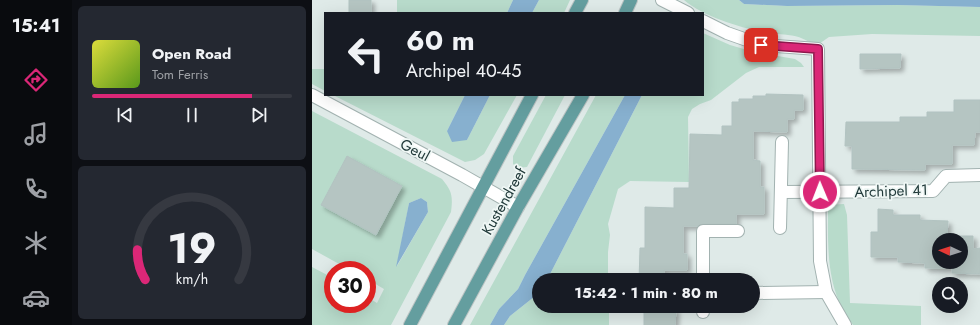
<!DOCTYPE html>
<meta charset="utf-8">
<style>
:root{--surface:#171b24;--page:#242831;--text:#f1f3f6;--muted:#9ea1a6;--line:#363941;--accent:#db2777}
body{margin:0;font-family:Jost,sans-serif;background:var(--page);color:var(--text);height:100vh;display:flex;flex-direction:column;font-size:15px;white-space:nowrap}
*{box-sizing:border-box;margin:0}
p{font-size:13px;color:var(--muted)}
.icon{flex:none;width:22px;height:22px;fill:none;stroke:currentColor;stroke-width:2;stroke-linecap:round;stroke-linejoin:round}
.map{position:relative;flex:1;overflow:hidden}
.drawer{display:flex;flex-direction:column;gap:6px;padding:6px;background:#0d0f14;width:240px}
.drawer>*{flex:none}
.guide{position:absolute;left:12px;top:12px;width:380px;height:84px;border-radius:0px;box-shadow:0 4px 16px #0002;background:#171b24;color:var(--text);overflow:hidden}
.needle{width:26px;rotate:274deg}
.controls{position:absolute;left:620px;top:233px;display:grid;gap:8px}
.controls a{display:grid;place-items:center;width:36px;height:36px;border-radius:50%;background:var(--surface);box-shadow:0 4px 16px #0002;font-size:20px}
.speed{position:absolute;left:12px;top:261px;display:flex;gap:8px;font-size:20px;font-weight:700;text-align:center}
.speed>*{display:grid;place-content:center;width:52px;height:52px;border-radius:50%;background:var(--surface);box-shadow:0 4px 16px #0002;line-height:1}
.speed .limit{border:6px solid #d22;background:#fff;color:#111}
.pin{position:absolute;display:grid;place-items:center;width:34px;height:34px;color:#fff;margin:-17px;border-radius:8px;box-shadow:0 2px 6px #0006}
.me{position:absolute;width:44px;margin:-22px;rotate:359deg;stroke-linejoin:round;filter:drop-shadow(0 0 3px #0008)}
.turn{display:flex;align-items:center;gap:14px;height:84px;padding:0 16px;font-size:18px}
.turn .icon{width:52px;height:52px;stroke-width:2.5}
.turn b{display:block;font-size:28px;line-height:34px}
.drawer .tile{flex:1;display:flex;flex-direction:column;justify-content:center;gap:6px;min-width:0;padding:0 14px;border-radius:6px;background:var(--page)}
.drawer .dial{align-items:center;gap:0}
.dial svg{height:104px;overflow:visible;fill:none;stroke:var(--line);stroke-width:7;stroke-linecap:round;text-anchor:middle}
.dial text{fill:var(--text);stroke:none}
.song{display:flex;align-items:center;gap:12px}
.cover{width:48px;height:48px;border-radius:6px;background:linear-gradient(135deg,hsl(60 70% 55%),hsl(90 70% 35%))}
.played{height:4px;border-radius:2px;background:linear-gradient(90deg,var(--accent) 80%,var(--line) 80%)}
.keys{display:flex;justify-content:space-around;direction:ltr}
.trip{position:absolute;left:220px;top:273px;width:228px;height:40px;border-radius:20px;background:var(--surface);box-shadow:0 4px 16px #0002;font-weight:700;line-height:40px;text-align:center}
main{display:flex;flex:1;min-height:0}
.dock{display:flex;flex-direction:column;width:72px;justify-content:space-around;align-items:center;background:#090b0e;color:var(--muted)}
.dock .icon{width:28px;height:28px}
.dock .selected{color:var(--accent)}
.dock b{font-size:18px;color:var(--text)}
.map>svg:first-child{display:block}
.green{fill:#b8dbcb;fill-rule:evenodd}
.water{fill:#87b0cf}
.building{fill:#b5c5c2;stroke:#b2c3c1;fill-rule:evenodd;filter:url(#shadow)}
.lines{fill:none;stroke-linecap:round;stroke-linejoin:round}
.minor-casing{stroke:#a2b2b0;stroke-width:14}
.major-casing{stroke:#bcc4c4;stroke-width:14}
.minor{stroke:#fff;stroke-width:12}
.major{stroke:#649e9f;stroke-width:12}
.route-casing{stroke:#8e194d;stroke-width:10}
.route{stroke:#db2777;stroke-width:7}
.labels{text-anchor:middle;stroke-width:3.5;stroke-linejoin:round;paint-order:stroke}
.street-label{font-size:15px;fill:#213a3a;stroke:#eff7f5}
</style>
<main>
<nav class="dock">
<b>15:41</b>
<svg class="icon selected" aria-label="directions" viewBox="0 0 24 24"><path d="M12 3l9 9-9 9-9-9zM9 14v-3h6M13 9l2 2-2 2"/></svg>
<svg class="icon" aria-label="music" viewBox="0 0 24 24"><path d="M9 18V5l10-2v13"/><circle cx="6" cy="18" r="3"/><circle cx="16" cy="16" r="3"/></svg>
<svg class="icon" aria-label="phone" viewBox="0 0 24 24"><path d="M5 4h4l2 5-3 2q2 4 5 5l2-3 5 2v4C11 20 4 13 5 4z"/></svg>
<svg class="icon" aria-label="climate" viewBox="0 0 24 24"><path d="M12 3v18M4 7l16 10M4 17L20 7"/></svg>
<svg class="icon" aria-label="car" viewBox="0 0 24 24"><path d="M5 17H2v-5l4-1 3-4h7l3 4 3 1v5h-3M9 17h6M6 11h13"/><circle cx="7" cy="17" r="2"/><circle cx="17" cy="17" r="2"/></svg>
</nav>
<section class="drawer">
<div class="tile">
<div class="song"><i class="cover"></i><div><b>Open Road</b><p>Tom Ferris</p></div></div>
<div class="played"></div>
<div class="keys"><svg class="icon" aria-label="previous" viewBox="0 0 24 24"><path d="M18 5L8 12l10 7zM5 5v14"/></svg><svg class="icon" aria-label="pause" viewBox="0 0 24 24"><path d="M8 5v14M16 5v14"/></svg><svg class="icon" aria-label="next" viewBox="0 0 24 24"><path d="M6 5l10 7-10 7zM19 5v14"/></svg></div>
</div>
<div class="tile dial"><svg viewBox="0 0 100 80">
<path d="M14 69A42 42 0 1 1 86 69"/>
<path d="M14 69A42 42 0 0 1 8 46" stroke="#db2777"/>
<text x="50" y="56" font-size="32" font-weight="700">19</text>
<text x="50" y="72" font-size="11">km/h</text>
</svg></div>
</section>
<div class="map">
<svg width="668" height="325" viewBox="0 0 668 325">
<defs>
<filter id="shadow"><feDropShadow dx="3.5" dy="3.5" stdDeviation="2" flood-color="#0004"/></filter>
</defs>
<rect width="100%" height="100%" fill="#dfeae8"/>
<g class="green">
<polygon points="85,0 201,0 195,13 85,13"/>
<polygon points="227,0 258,0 252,13 220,13"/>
<path d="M 372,0 L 427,0 L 432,4 L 475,6 L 585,5 L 668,7 L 668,36 L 560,34 L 517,37 L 504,46 C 495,40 487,36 476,35 C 471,34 466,34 461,34 C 433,29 393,18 372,0 Z"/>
<polygon points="391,33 418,45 442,52 483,59 489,63 492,67 447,67 434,73 399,100 388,104 380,109 376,117 377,182 318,181 306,189 296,224 298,235 296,252 296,280 235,280 330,95 391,95"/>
<polygon points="0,69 13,69 13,91 0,84"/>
<polygon points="21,95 153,95 135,131 155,140 178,95 205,95 172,154 163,160 153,162"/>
<polygon points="234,95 253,95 215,167 206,168 201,164 201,156"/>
<polygon points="284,95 313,95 213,275 206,289 187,309 178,325 158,325"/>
<path d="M 0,111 L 130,179 C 140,191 141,196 139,212 L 79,325 L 0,325 L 0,267 L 21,278 L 21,304 L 55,304 L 55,297 L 65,303 L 72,289 L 55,279 L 55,270 L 38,270 L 0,249 ZM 109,198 L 115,202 L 116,212 L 85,266 L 97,203 Z"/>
<path d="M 532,204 L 535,215 L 538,303 L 609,306 L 609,325 L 541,325 C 537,319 532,313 529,306 C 514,275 516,238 516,205 Z"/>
<polygon points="227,293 227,306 297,306 297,325 192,325 198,316"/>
</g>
<g class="water">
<polygon points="201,0 227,0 220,13 195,13"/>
<polygon points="427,0 668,0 668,7 585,5 475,6 432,4"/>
<polygon points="153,95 178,95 155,140 140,142 135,131"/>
<polygon points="313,95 330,95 235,280 227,280 227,293 198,316 192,325 178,325 187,309 206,289 213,275"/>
<polygon points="109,198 115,202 116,212 84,267 97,203"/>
</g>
<g class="building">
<rect x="37" y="0" width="22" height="13"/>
<polygon points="548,54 589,54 588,68 548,69"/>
<polygon points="454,94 491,95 491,110 482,110 482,119 475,119 475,132 441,131 441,160 448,161 448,187 452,187 452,214 424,214 424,224 391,224 386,226 371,226 371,254 375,254 375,270 352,270 352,280 327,280 328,248 333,248 333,207 362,208 362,188 377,188 378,134 410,135 410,126 420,126 420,102 427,102 427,99 441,99 441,96 454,96"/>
<polygon points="642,100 668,100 668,132 663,132 662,145 640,145 640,164 613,164 613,170 540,169 540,146 533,146 534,122 588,122 588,117 615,117 615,112 642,112"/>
<polygon points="35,156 90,186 64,235 9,205"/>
<path d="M 566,209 L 581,210 L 581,215 L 608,215 L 608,220 L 636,221 L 635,236 L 661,236 L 661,249 L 668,248 L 668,274 L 640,273 L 640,268 L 613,268 L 613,263 L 586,262 L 586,257 L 559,257 L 559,232 L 566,232 ZM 627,240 L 649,240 L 649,262 L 627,262 Z"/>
<polygon points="332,306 357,306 357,309 364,309 363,325 332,325"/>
</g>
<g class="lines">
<g class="minor-casing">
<g id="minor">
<polyline points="350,0 376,13"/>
<polyline points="391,21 415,33 449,45 506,49 508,261 514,292 533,325"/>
<polyline points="0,95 150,175 206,207"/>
<polyline points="469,192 621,191 634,176 668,175"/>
<polyline points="468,228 470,142"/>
<polyline points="391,280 391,231 426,231"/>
<polyline points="441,293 514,292"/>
<polyline points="391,306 391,312"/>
</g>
</g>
<g class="major-casing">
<g id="major">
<polyline points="263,13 270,0"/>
<polyline points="313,13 319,0"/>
<polyline points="98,325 220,95"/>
<polyline points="142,325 206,207 271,95"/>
</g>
</g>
<use href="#minor" class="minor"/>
<use href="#major" class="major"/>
</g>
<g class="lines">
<g class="route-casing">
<polyline id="route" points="449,45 506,49 508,192"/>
</g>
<use href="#route" class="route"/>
</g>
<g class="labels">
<g class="street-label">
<text transform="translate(103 150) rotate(28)" y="5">Geul</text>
<text transform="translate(579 191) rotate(-2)" y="5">Archipel 41</text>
<text transform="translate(192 201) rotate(-61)" y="5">Kustendreef</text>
</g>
</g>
</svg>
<div class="controls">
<a><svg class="needle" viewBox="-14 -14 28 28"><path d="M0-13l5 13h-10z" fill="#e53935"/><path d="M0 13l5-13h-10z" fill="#9ea1a6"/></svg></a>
<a><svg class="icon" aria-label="search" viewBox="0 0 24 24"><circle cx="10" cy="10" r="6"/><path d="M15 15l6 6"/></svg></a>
</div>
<div class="speed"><div class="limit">30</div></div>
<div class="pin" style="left:449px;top:45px;background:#d93025"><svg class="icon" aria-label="arrive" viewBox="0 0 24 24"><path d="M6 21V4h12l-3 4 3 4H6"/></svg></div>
<svg class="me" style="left:508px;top:192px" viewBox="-20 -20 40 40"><circle r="17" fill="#db2777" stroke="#fff" stroke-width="3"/><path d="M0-11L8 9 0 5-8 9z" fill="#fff"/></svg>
<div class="trip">15:42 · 1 min · 80 m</div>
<div class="guide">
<div class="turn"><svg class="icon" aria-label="left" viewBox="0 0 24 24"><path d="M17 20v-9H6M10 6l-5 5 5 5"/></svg><div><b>60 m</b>Archipel 40-45</div></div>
</div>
</div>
</main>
